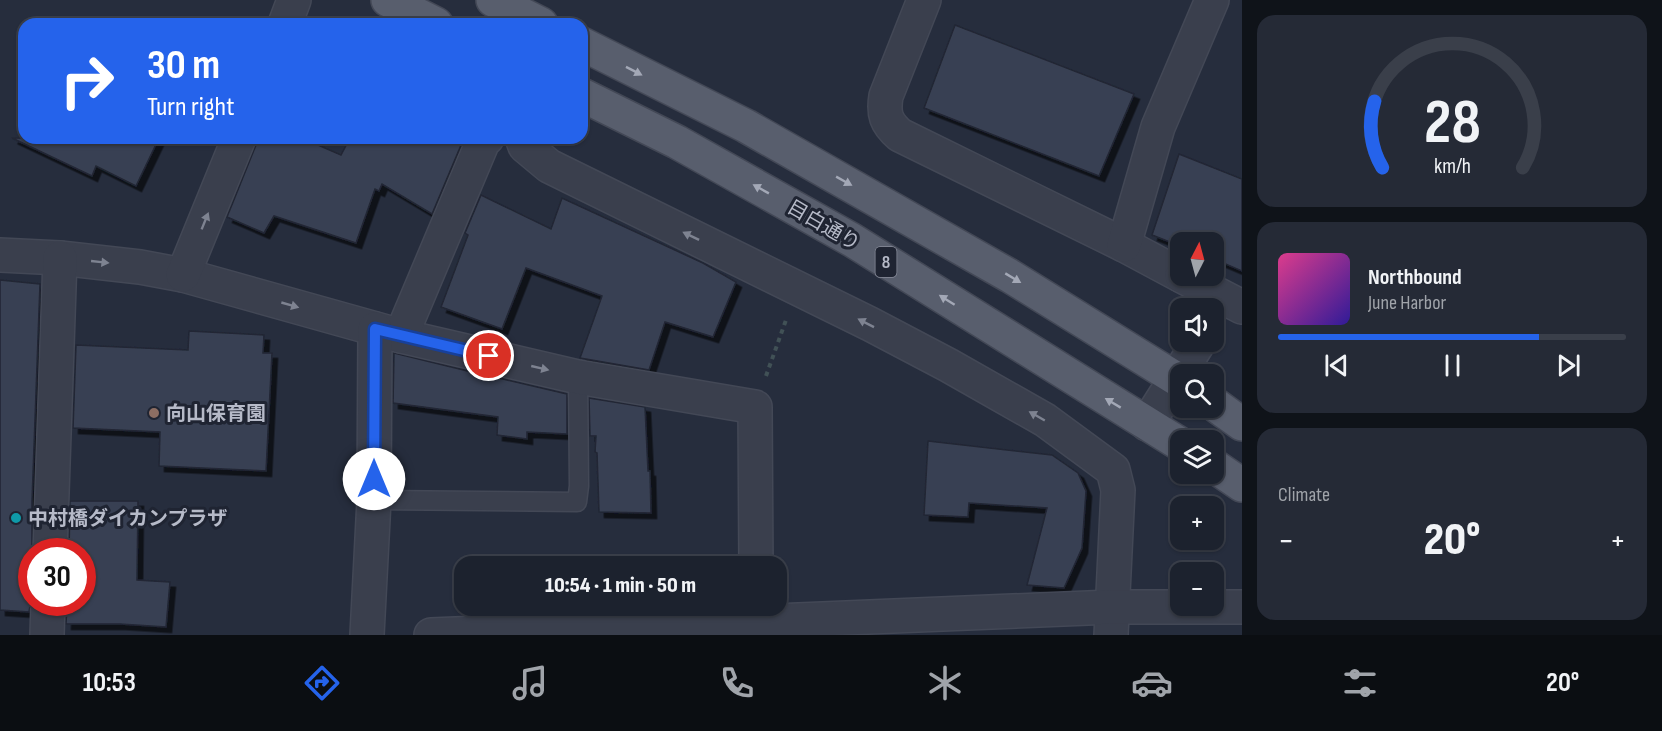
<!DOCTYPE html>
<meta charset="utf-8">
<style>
:root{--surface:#1c222e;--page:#252a36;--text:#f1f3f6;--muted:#a0a4aa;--line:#3a3f4a;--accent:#2563eb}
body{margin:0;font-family:"Sofia Sans Condensed","Noto Sans JP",sans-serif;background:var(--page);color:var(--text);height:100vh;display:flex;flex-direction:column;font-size:22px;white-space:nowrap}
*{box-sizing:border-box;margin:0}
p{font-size:20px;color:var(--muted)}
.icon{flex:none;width:33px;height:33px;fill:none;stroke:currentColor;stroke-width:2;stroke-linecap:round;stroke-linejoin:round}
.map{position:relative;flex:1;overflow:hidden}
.side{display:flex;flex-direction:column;gap:15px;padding:15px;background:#0f1319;width:420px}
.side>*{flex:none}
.banner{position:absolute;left:18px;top:18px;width:570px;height:126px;border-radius:18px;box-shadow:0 2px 4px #0004,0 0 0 2px var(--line);background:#2563eb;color:#fff;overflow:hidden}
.needle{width:39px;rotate:6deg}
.buttons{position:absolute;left:1170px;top:232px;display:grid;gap:12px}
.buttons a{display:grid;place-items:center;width:54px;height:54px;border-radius:12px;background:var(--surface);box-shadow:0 2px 4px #0004,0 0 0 2px var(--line);font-size:30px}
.speed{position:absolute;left:18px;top:538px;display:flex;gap:12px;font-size:30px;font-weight:700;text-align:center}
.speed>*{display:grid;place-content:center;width:78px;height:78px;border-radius:50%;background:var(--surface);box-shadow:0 2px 4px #0004,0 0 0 2px var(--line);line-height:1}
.speed .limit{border:9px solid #d22;background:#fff;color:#111}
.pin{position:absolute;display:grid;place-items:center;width:51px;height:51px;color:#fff;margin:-26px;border:3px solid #fff;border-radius:50%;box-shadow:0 2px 6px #0007}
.me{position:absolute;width:66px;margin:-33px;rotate:0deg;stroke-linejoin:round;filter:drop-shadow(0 0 4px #0008)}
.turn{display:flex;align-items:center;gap:21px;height:126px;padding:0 30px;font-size:27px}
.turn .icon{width:78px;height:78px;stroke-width:2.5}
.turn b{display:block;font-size:42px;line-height:51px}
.big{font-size:45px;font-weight:800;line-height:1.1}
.side .tile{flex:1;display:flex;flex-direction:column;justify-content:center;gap:9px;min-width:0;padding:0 21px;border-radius:18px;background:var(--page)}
.side .dial{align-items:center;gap:0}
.dial svg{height:156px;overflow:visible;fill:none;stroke:var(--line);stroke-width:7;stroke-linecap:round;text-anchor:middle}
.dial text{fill:var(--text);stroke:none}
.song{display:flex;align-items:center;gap:18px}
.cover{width:72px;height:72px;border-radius:9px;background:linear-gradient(135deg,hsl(330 70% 55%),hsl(250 70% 35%))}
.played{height:6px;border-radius:3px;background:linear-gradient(90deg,var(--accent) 75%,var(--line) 75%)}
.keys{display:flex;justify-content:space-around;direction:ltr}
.heat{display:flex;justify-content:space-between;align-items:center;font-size:33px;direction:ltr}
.trip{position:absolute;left:454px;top:556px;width:333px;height:60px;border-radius:18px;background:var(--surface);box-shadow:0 2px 4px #0004,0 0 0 2px var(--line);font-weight:800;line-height:60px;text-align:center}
.menu{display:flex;height:96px;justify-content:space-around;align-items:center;background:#0b0e12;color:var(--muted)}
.menu .icon{width:42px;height:42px}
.menu .on{color:var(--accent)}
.menu b{font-size:27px;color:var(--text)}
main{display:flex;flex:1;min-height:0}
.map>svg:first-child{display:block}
.building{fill:#394052;stroke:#212634;stroke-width:1.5;filter:url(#shadow)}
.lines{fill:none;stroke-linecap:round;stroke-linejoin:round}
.service-casing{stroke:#434856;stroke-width:21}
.minor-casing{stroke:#434856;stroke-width:36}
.primary-casing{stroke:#434856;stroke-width:36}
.path{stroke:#415156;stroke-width:4;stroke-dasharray:4.5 4.5;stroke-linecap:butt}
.service{stroke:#3a3f4d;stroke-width:18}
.minor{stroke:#3a3f4d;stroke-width:33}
.primary{stroke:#585e6d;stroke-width:33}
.oneway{fill:#a3a8b6}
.oneway2{fill:#7e8391}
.route-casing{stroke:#184099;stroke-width:15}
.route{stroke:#2563eb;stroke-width:10}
.education-dot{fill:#8d6e63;stroke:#1f2432;stroke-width:2}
.culture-dot{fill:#0f9aa8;stroke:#1f2432;stroke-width:2}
.labels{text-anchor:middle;stroke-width:6;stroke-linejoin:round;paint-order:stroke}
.shield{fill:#1f2432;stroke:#898d9b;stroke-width:1.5}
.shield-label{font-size:18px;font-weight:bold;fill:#b6bac8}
.street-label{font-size:20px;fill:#b6bac8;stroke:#1f2432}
.poi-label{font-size:20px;font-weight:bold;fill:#b6bac8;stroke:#1f2432;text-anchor:start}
</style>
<main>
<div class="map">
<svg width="1242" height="635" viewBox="0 0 1242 635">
<defs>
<filter id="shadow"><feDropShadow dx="5.5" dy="5.5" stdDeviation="0" flood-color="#0009"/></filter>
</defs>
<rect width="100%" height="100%" fill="#262d3d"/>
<g class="building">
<polygon points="955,25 1134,94 1099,176 924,108"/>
<polygon points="12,138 159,138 136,186 96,166 92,176"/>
<polygon points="257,138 302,138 341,155 350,138 464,138 432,214 382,184 379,191 375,189 356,243 274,216 264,233 227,217 256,145"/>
<polygon points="1179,154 1242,179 1242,271 1214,259 1214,243 1180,243 1180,246 1152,235"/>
<polygon points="481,195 551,229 562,198 703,263 736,282 713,337 665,322 649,370 580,358 602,296 526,268 502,329 441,307 468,235 465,233"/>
<polygon points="0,280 40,284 32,501 32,595 29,612 0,610"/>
<polygon points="189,331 264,335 263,353 272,353 266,471 159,466 160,432 73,428 76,345 188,350"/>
<polygon points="394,353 484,375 483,376 503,379 567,394 567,434 527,432 527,439 497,435 498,417 393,403"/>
<polygon points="589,398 645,407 648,471 650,471 651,513 599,512 597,453 595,452 596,436 590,436"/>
<polygon points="928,441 1052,455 1078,473 1086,491 1082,548 1064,588 1027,585 1047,508 969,503 968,517 924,515"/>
<polygon points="70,501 138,501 137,580 170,582 166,627 120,624 66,624 67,603 82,603 82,552 69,552"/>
</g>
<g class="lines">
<g class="service-casing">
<polyline id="service" points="374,500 577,502 579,486 578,377"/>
</g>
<g class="minor-casing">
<g id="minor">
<path d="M 924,0 L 886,96 C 883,114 886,123 900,135 L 1124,245 L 1180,275"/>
<polyline points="285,24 294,0"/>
<polyline points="522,138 525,146 549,166 870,324 948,365 1045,420 1113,470 1118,490 1111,635"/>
<polyline points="1124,245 1158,127 1212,0"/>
<polyline points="0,255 60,258 140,267 183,275 401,336 578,377 755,407 756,567"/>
<polyline points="183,275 239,138"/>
<polyline points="1182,276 1242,307"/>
<polyline points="401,336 484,139 487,138"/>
<polyline points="1147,424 1199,342"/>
<polyline points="50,552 60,258"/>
<polyline points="47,635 48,603"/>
<polyline points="367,635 374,500 375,329"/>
<polyline points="431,635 1112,607 1242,607"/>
</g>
</g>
<g class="primary-casing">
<g id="primary">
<polyline points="388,0 436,24"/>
<polyline points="493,0 541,24"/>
<polyline points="582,44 746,126 1010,276 1180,381"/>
<polyline points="582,95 677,142 852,240 1180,444"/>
<polyline points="1214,404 1242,424"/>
<polyline points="1214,466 1242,485"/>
</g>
</g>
<polyline class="path" points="766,376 786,320"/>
<use href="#service" class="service"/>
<use href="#minor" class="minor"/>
<use href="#primary" class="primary"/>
</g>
<defs><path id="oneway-solid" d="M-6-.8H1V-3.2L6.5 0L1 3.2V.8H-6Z" transform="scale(1.5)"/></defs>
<g class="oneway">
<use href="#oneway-solid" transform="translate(634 71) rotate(27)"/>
<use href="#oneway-solid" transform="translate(844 181) rotate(29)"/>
<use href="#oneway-solid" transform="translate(761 189) rotate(-151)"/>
<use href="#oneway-solid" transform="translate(1013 278) rotate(31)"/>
<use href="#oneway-solid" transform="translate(947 300) rotate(-148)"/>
<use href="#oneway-solid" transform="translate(1113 403) rotate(-149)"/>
</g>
<g class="oneway2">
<use href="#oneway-solid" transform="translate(205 221) rotate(-68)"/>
<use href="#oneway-solid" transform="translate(691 236) rotate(-154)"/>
<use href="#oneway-solid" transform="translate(100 262) rotate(6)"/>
<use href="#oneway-solid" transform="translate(290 305) rotate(16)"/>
<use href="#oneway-solid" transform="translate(866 323) rotate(-153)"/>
<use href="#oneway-solid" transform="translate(540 368) rotate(13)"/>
<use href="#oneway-solid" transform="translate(1037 416) rotate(-150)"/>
</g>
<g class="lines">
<g class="route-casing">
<polyline id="route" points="374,479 375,329 489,356"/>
</g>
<use href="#route" class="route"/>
</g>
<circle class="education-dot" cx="154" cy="413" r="6"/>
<circle class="culture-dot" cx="16" cy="518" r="6"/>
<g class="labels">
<rect class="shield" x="875.5" y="247" width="21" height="30" rx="4.5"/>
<g class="shield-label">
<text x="886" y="268">8</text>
</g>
<g class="street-label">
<text transform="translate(824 225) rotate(30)" y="7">目白通り</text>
</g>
<g class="poi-label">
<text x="166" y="420">向山保育園</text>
<text x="28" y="525">中村橋ダイカンプラザ</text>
</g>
</g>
</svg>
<div class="buttons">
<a><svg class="needle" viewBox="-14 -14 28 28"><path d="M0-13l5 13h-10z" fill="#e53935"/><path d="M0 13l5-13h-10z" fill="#a0a4aa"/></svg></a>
<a><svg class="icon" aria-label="sound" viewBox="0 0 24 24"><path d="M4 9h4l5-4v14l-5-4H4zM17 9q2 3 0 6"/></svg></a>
<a><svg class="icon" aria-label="search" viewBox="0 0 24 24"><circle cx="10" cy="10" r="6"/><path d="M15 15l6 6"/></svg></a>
<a><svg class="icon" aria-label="layers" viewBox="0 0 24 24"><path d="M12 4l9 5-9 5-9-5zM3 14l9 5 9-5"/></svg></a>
<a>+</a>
<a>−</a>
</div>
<div class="speed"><div class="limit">30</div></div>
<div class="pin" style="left:489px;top:356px;background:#d93025"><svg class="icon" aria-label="arrive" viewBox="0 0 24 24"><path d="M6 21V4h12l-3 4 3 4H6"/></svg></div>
<svg class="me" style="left:374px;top:479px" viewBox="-20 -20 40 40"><circle r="19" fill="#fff"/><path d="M0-13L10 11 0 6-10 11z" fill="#2563eb"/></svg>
<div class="trip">10:54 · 1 min · 50 m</div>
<div class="banner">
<div class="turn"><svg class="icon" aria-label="right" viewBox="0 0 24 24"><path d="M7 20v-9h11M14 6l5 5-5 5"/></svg><div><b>30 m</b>Turn right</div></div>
</div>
</div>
<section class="side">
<div class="tile dial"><svg viewBox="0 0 100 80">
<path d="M14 69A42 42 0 1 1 86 69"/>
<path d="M14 69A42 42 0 0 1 10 35" stroke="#2563eb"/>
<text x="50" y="56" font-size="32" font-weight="700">28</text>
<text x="50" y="72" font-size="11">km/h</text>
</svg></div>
<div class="tile">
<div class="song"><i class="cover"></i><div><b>Northbound</b><p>June Harbor</p></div></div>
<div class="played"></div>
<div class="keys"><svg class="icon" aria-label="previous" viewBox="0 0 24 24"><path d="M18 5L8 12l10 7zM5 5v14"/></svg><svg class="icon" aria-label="pause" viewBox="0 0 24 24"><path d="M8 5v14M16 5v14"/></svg><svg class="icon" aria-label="next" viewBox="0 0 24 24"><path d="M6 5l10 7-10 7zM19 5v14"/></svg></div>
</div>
<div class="tile"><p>Climate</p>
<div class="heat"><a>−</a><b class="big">20°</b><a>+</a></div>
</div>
</section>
</main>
<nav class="menu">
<b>10:53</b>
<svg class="icon on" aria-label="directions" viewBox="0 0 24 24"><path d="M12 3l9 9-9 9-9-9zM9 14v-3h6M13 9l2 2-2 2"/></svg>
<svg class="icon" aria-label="music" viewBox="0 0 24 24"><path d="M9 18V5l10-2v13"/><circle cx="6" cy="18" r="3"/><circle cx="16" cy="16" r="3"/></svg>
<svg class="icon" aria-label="phone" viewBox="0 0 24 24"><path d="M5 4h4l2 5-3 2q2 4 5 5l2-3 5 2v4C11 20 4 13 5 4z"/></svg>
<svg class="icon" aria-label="climate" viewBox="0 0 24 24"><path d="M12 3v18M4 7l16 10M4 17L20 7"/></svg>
<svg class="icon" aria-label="car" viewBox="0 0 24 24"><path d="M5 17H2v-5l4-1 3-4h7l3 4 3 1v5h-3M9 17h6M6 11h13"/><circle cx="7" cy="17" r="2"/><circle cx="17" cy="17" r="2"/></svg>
<svg class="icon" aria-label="filters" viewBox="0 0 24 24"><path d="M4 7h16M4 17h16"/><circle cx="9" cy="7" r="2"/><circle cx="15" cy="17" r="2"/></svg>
<b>20°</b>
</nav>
